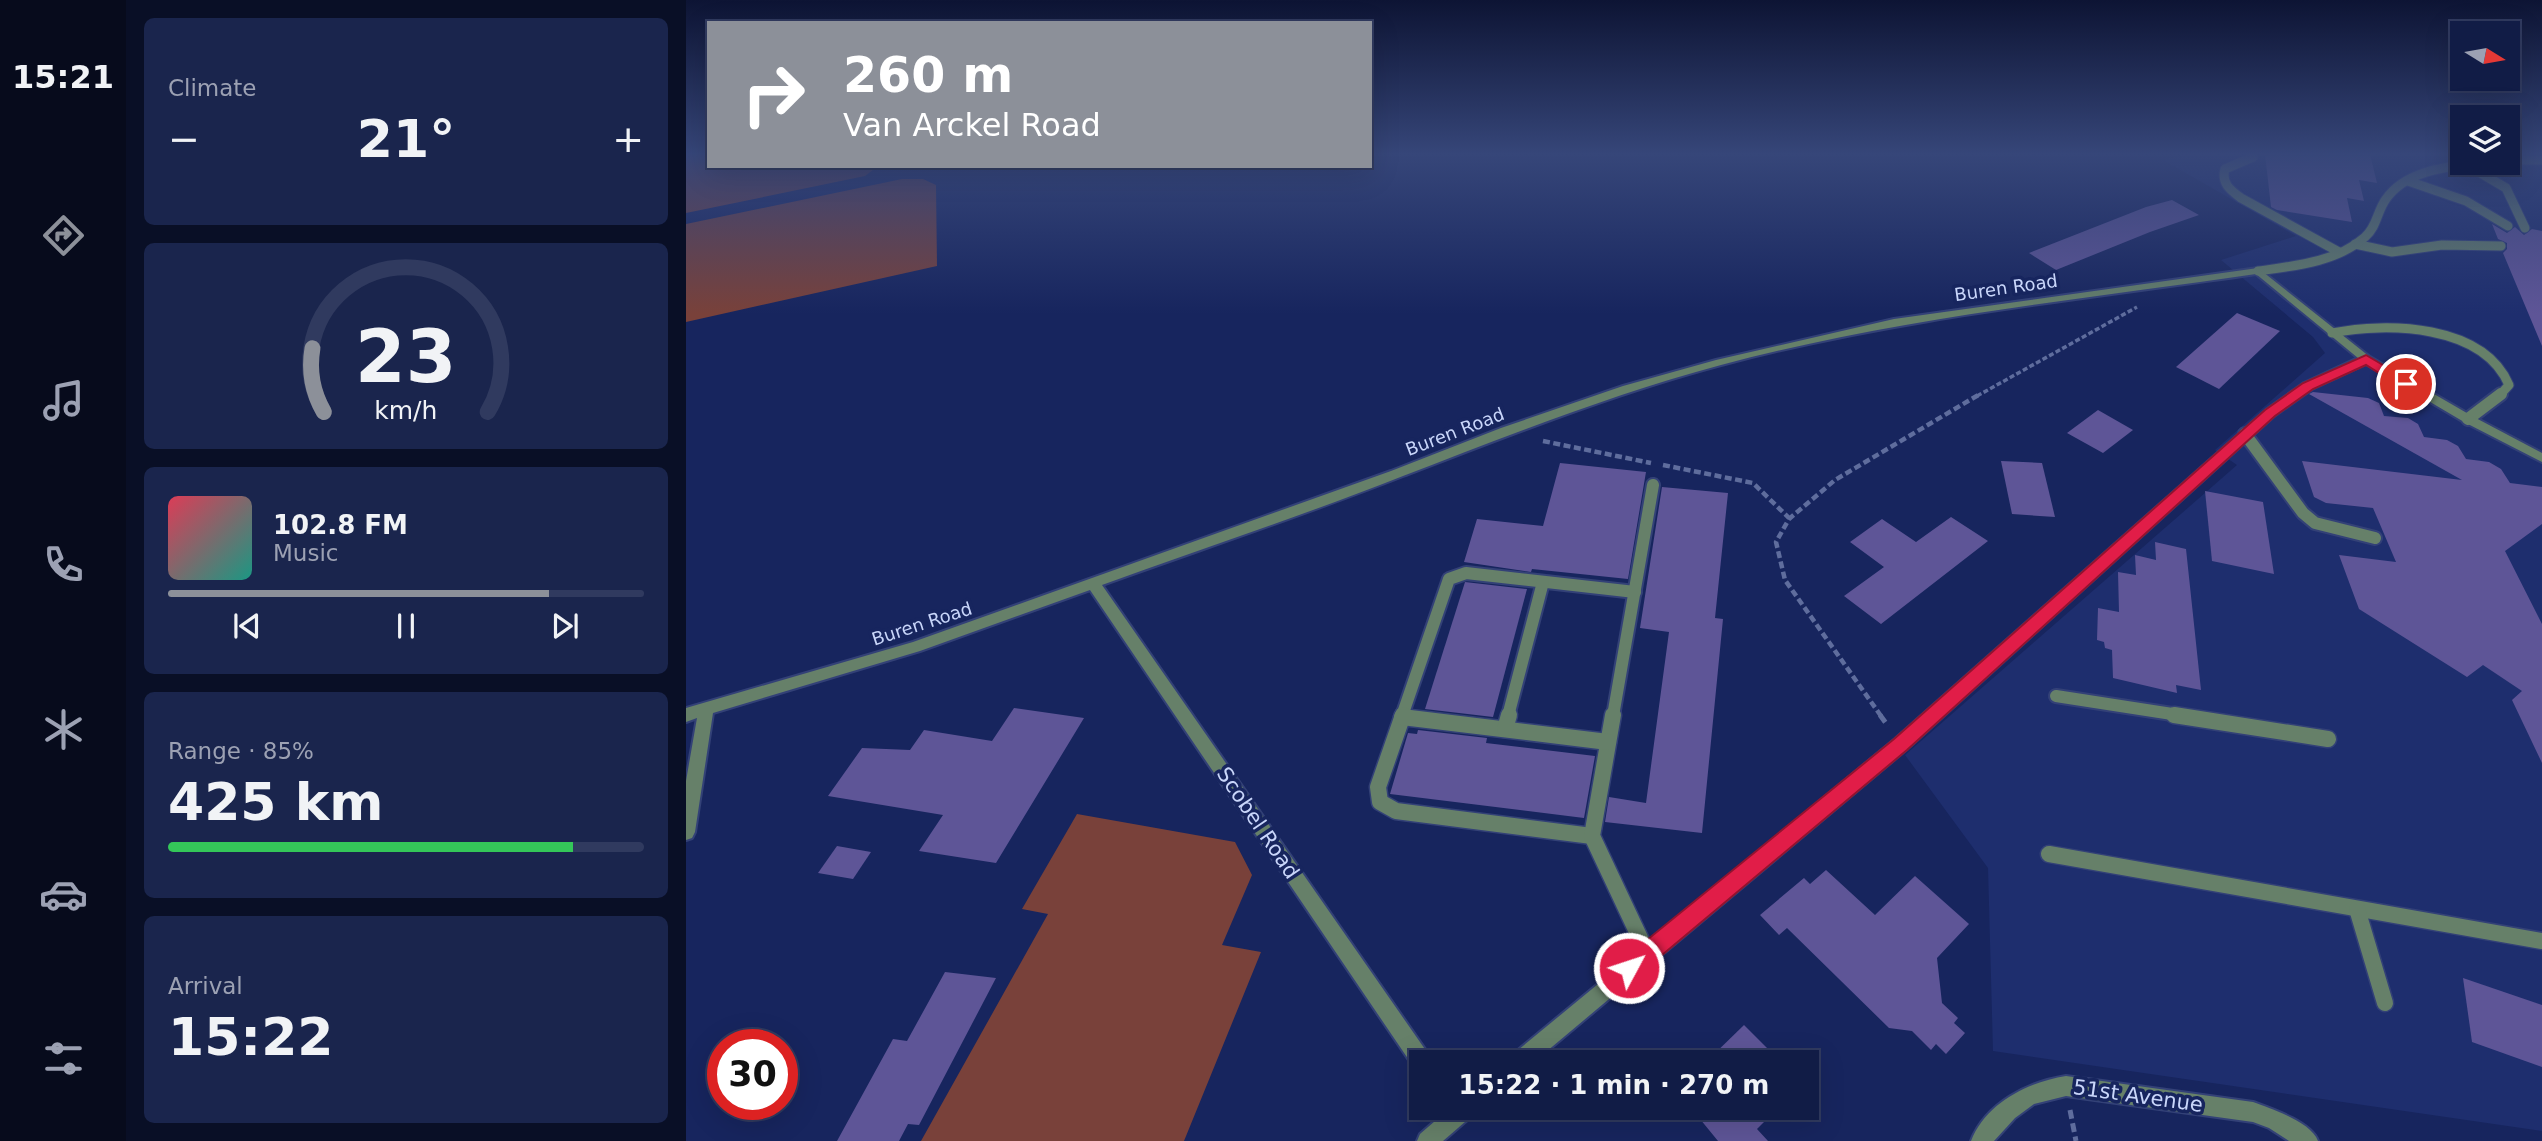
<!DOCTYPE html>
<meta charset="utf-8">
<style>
:root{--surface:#111c46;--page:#1a254d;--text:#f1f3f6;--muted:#9ca1b3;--line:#303a5f;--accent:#8c9099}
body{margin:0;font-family:"DejaVu Sans",sans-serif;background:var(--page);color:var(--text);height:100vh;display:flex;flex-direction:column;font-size:26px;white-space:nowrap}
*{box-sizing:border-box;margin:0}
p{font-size:23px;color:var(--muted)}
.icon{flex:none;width:38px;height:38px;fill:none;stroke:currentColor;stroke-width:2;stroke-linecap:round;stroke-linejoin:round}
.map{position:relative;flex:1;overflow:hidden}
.details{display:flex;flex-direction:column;gap:18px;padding:18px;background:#090f26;width:560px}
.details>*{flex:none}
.top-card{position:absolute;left:21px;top:21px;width:665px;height:147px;border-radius:0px;box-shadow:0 7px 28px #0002,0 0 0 2px var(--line);background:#8c9099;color:#fff;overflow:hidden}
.needle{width:46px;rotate:101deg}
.buttons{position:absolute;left:1764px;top:21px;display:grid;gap:14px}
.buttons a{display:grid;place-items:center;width:70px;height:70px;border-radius:0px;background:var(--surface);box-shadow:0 7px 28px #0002,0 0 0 2px var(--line);font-size:35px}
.speed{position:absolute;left:21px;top:1029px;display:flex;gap:14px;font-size:35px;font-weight:700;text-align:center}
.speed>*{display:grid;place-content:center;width:91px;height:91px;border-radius:50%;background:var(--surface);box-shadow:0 7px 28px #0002,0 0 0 2px var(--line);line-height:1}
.speed .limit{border:10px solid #d22;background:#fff;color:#111}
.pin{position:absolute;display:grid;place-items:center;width:60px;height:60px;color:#fff;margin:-30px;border:4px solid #fff;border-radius:50%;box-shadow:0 2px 7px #0007}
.me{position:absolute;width:77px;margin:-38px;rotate:50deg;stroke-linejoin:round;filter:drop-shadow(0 0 5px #0008)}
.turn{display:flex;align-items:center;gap:24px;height:147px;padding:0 21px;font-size:32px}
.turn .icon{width:91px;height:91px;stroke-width:2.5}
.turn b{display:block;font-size:49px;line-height:60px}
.big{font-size:52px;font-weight:600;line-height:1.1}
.details .widget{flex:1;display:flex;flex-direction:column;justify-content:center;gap:10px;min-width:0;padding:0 24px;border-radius:10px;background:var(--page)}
.details .dial{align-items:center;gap:0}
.dial svg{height:182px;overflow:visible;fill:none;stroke:var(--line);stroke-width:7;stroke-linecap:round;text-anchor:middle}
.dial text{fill:var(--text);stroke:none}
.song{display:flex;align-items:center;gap:21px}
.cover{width:84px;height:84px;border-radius:10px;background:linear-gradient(135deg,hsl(350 70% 55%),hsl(170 70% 35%))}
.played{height:7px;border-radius:4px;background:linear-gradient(90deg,var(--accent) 80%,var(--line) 80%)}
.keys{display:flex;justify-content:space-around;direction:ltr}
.heat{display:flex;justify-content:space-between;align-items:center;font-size:38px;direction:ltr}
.charge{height:10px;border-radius:5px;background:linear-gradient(90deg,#34c759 85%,var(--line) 0)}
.trip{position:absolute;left:723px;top:1050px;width:410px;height:70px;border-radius:0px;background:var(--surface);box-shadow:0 7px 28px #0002,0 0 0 2px var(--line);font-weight:600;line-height:70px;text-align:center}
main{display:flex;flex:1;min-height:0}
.dock{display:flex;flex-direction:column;width:126px;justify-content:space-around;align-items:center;background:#070b1c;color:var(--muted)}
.dock .icon{width:49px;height:49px}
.dock .selected{color:var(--accent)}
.dock b{font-size:32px;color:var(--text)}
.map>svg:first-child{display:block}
.built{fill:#1e2e6e}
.green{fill:#79413a}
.building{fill:#5e5597}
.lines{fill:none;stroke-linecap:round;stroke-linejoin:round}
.service-far2-casing{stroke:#334177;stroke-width:11}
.service-far1-casing{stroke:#334177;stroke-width:16}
.service-casing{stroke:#334177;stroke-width:19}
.minor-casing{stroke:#334177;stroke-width:4}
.path-far2{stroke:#5f6d9d;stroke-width:3.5;stroke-dasharray:5 2.5;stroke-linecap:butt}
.path-far1{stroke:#5f6d9d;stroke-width:4.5;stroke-dasharray:7 3.5;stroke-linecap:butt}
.path{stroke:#5f6d9d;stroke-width:5;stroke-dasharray:9 4.5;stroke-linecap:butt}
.service-far2{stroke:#668069;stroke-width:9}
.service-far1{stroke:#668069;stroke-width:12}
.service{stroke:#668069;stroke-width:16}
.minor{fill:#668069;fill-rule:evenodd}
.route{fill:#e11d48;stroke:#92132f;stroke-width:2}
.labels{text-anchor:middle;stroke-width:7;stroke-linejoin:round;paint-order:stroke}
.street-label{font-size:18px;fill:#c9d6fa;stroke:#17255e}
.near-street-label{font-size:21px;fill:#c9d6fa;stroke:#17255e}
</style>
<main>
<nav class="dock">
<b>15:21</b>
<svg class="icon selected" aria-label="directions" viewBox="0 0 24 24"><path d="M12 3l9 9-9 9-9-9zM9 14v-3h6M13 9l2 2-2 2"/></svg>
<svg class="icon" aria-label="music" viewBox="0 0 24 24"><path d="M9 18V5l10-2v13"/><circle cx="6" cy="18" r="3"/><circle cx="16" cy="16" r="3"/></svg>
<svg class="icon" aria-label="phone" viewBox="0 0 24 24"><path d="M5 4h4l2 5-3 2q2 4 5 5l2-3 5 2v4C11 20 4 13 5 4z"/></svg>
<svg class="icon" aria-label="climate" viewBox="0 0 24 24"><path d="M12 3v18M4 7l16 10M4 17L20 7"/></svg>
<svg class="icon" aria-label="car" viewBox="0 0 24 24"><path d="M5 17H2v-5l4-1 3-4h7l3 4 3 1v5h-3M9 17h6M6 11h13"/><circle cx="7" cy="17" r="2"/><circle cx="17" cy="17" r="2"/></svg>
<svg class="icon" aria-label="filters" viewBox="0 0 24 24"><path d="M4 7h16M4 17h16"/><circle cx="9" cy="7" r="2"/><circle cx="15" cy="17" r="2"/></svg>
</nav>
<section class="details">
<div class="widget"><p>Climate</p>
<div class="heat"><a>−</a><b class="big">21°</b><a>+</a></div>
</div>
<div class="widget dial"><svg viewBox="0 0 100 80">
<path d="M14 69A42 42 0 1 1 86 69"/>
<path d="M14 69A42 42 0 0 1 9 41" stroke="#8c9099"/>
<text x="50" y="56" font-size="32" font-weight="700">23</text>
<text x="50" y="72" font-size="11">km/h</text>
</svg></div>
<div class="widget">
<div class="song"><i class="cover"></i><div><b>102.8 FM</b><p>Music</p></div></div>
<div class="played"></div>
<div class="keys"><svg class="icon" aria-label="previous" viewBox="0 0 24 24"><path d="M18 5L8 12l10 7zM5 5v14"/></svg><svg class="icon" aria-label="pause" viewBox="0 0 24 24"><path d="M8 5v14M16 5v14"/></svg><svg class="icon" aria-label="next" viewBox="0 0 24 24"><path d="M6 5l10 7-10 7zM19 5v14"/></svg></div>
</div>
<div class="widget"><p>Range · 85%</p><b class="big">425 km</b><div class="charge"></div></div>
<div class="widget"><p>Arrival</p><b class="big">15:22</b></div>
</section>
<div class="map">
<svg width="1856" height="1141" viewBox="0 0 1856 1141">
<rect width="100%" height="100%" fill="#17255e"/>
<polygon class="built" points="1502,154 1776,154 1776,163 1822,163 1822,154 1856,154 1856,1131 1307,1051 1302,868 1219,755 1551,465 1529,450 1639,353 1627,337 1535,260 1610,236 1477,160"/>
<g class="green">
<polygon points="0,154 23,154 23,166 192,166 179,176 0,213"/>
<polygon points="216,179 237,179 250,185 251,266 0,322 0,224"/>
<polygon points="391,814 549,842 566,875 536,945 575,952 498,1141 235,1141 362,914 336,909"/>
</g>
<g class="building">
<polygon points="1579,154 1684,154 1691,183 1673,180 1678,201 1661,198 1666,222 1591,210 1585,207"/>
<polygon points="1486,200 1513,215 1464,232 1370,270 1343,253 1460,207"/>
<polygon points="1806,224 1821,233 1829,227 1838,235 1846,229 1856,231 1856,346 1817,253 1821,249 1821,243 1812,239"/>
<polygon points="1551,313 1594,331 1533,389 1490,367"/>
<polygon points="1627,392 1682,398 1693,403 1698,416 1722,418 1732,424 1738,437 1761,440 1772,446 1780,459 1803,462 1815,469 1824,483 1856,487 1856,524 1819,551 1856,624 1856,763 1826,700 1836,691 1797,665 1781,677 1673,609 1653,555 1710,562 1687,508 1640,503 1628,497 1616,461 1776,480 1623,394"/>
<polygon points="1412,410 1447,430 1417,453 1381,433"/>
<polygon points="1315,461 1356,463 1369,517 1326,514"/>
<polygon points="874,463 960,472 942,579 846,569 845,572 778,562 791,519 857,526"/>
<polygon points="976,487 1042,493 1029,618 1037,619 1016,833 919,822 923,797 960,803 983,632 954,628"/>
<polygon points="1519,491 1577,502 1588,574 1526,561"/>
<polygon points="1265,517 1302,541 1195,624 1158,596 1198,567 1164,542 1196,519 1230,542"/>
<polygon points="1469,542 1500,549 1515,690 1490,685 1491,693 1427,678 1426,650 1419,648 1418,642 1411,640 1412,608 1433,612 1432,572 1450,575 1449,555 1470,560"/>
<polygon points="779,582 841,589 807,717 739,709"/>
<polygon points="328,708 398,718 310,863 233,851 257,815 142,796 176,748 224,750 238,730 306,741"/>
<polygon points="732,730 801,738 800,743 909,756 898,818 704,794 722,733 731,734"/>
<polygon points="151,846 185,852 167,879 132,873"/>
<polygon points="1140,870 1189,915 1229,876 1283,924 1251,958 1256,1003 1272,1018 1268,1023 1279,1033 1260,1054 1250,1044 1245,1050 1226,1031 1203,1028 1101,928 1093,935 1074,915 1118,878 1124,884"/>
<polygon points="259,972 310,978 233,1125 222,1124 213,1141 151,1141 207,1039 221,1041"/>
<polygon points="1777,978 1856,1005 1856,1067 1786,1042"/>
<polygon points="1058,1025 1095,1062 1020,1062"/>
<polygon points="1005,1108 1092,1108 1071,1129 1082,1141 1032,1141"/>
</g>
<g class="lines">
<g class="service-far2-casing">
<g id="service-far2">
<path d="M 1567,157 L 1539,169 C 1535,183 1544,190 1555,198 L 1653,252"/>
<polyline points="1822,160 1856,160"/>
<polyline points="1781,165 1820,188 1839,228"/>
<polyline points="1722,181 1780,201 1822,226"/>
<polyline points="1669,244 1706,252 1756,245 1815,246"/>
<path d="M 1572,271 C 1608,266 1651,262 1679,237 C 1691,227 1691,211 1700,199 C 1720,170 1761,167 1793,163"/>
<path d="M 1646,333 C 1701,322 1797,324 1823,385 L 1813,396"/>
</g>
</g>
<g class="service-far1-casing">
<g id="service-far1">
<polyline points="1782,419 1815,394"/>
<polyline points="1559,434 1617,513 1629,523 1689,538"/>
<polyline points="1370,696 1499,716"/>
<polyline points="716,716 763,579 780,573 949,592"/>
<polyline points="822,716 857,582"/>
<polyline points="927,716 967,485"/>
</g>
</g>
<g class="service-casing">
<g id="service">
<polyline points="717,715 692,787 694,802 710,811 906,836"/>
<polyline points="927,715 906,836 961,953"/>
<polyline points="1488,715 1642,739"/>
<polyline points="716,717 922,742"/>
<polyline points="819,729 823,715"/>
<polyline points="1363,854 1856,941"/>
<polyline points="1671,909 1699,1003"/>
</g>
</g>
<g class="minor-casing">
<g id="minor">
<path d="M 1572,268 L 1684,357 L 1786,416 L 1856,453 L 1856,462 L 1778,422 L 1680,364 L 1626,389 L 1588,416 L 1221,749 L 848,1062 L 823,1062 L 826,1055 L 1209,739 L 1580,410 L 1618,383 L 1672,358 L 1570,274 C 1391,300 1210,318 1035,365 C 926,394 822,436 717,476 C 618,515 516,549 416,585 L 743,1055 L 746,1062 L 735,1062 L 735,1072 L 729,1069 L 404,590 L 234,651 L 27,713 L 9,832 L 6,838 L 0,840 L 0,781 L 11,718 L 0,722 L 0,708 L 227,642 L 705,471 L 815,428 L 937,386 L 1030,360 L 1208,319 Z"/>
<path d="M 1380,1076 L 1567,1102 C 1586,1109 1625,1122 1632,1141 L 1603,1141 L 1583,1128 L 1567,1122 L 1380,1096 L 1348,1104 L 1329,1118 L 1308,1141 L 1285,1141 C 1300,1103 1342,1082 1380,1076 Z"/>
<polygon points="764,1108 790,1108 787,1115 757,1141 731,1141 734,1134"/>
</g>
</g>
<polyline class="path-far2" points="1291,396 1451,307"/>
<g class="path-far1">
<polyline points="857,441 965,463"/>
<polyline points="977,465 1067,483 1103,518"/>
<polyline points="1195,716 1099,580 1090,542 1103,519 1149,480 1294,394"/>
</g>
<g class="path">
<polyline points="1194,715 1202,726"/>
<polyline points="1384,1110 1390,1141"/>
</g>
<use href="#service-far2" class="service-far2"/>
<use href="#service-far1" class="service-far1"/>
<use href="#service" class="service"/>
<use href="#minor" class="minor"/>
</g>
<linearGradient id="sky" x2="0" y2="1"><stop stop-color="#0d1434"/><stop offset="0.49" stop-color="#364679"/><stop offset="1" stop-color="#364679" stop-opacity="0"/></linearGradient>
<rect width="1856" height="314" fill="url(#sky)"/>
<polygon class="route" points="1680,355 1724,381 1724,387 1715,387 1680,365 1627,389 1589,416 1221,750 951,976 943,979 935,976 932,968 935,961 1208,739 1579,410 1617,383"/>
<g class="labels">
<g class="street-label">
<text transform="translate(1320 288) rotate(-8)" y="6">Buren Road</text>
<text transform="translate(769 432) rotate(-21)" y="6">Buren Road</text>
<text transform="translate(236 624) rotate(-18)" y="6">Buren Road</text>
</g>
<g class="near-street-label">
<text transform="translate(572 823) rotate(56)" y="7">Scobel Road</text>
<text transform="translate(1452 1096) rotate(8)" y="7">51st Avenue</text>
</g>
</g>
</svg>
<div class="buttons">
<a><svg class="needle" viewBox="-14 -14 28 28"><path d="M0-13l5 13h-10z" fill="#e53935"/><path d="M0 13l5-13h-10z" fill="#9ca1b3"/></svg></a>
<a><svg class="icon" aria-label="layers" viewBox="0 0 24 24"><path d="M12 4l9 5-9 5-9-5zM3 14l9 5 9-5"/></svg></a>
</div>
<div class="speed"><div class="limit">30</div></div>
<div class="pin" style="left:1720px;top:384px;background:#d93025"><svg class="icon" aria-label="arrive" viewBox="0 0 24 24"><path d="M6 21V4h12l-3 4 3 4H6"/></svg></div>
<svg class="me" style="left:943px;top:968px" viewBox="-20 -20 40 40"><circle r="17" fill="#e11d48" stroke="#fff" stroke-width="3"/><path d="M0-11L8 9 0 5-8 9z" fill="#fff"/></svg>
<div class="trip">15:22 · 1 min · 270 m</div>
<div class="top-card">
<div class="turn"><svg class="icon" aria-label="right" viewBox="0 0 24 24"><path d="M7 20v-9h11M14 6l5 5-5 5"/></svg><div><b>260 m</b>Van Arckel Road</div></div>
</div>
</div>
</main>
